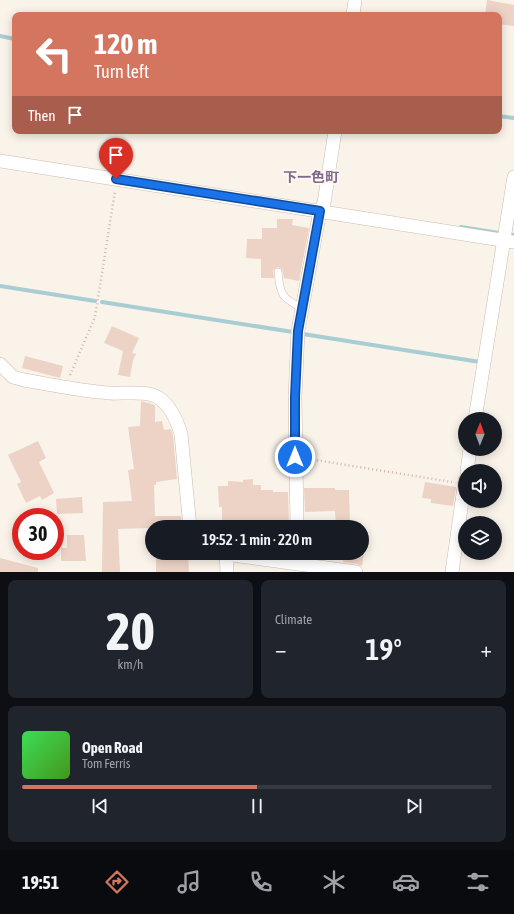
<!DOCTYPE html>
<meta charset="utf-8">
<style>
:root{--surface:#171b24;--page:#20242c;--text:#f1f3f6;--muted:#9ea1a6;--line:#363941;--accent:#d4755f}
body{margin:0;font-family:"Asap Condensed","Noto Sans JP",sans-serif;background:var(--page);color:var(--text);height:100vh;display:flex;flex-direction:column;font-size:15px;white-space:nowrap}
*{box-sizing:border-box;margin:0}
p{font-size:13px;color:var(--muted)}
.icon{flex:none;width:22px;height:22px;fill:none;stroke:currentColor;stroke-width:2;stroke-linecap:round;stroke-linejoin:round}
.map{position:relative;height:572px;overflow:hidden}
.details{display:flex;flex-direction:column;gap:8px;padding:8px;background:#0d0f14;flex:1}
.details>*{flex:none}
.top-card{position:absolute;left:12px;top:12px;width:490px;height:122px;border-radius:8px;box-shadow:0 2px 10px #0003;background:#d4755f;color:#fff;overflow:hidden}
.needle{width:26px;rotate:1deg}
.controls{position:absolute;left:458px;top:412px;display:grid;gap:8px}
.controls a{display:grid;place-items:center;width:44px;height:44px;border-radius:50%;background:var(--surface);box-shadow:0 2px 10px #0003;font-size:20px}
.speed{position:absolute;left:12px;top:508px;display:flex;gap:8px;font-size:20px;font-weight:700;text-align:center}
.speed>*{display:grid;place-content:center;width:52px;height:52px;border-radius:50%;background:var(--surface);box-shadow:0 2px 10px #0003;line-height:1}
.speed .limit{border:6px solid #d22;background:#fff;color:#111}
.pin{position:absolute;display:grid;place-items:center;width:34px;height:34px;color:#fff;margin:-41px -17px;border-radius:50% 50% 50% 0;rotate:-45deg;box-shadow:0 0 4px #0007}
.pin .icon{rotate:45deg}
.me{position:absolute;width:44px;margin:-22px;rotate:0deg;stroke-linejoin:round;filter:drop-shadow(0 0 3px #0008)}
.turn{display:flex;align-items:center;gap:14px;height:84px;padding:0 16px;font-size:18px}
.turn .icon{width:52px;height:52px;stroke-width:2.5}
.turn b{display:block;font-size:28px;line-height:34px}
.then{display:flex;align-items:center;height:38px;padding:0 16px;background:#0003;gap:8px;font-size:15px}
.big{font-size:30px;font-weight:600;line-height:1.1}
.details .widget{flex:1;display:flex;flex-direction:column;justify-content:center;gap:6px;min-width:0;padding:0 14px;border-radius:8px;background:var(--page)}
.details .dial{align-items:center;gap:0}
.dial b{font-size:52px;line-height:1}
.song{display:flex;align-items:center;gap:12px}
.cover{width:48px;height:48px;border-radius:6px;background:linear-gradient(135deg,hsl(130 70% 55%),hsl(100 70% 35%))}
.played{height:4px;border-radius:2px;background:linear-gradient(90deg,var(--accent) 50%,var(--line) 50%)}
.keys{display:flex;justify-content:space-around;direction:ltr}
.heat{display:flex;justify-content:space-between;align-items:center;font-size:22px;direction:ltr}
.details .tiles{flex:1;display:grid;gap:8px;grid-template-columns:1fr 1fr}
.widget:last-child{grid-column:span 2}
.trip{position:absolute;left:145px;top:520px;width:224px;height:40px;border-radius:20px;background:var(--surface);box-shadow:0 2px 10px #0003;font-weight:600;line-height:40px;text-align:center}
.menu{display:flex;height:64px;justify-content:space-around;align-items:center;background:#090b0e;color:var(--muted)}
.menu .icon{width:28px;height:28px}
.menu .current{color:var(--accent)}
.menu b{font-size:18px;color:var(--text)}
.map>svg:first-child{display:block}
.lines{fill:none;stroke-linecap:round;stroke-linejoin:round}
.stream{stroke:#a8cdd2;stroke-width:4}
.building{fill:#ecd3c5}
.service-casing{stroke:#cbbbb1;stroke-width:8}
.minor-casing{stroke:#cbbbb1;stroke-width:14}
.path{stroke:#d1b6a8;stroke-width:2.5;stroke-dasharray:1 3;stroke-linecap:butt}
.service{stroke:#fff;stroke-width:7}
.minor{stroke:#fff;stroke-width:13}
.route-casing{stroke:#114b97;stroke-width:10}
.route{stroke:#1a73e8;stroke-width:7}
.labels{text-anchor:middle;stroke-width:4;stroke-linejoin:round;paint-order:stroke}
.quarter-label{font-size:14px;font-weight:bold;fill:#7f688d;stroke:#fdf7f0}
</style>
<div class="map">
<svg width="514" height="572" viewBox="0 0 514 572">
<rect width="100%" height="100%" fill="#faf3ea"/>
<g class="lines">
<g class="stream">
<polyline points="0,36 15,39"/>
<polyline points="499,116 514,118"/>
<polyline points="461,227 499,233"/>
<polyline points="512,235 514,235"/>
<polyline points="0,286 95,301"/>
<polyline points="102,302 293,332"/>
<polyline points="303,334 480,362"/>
</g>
</g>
<g class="building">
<polygon points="487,0 514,5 514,26 499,24 499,15 485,15"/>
<polygon points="277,219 293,219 292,225 309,228 299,281 284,278 282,269 278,267 273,270 274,278 261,278 261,259 246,258 247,239 262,239 262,228 277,228"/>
<polygon points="112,326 139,338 132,353 136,354 133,360 130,377 118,375 123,351 104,343"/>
<polygon points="25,356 63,366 60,378 22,368"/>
<polygon points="141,401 155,405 155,422 162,421 164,430 171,429 173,436 177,479 156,482 156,485 154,485 155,516 181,516 182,527 118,529 120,572 102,572 103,502 132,501 128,470 134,469 128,427 140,426"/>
<polygon points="38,441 46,458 39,462 54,493 42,500 40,496 26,503 17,484 21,482 8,455"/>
<polygon points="253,479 253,485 261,485 261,490 273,490 273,492 288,492 289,527 222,527 222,507 219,507 218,486 228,486 228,481 243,482 243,480"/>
<polygon points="425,482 456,487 453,506 431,503 431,499 422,498"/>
<polygon points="304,488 335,488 335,490 349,490 350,527 336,527 335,511 305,512"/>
<polygon points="82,497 83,513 57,514 56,499"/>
<polygon points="67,535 84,535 86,561 61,561 61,548 67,548"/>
<polygon points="345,553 364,553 362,566 357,564 343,562"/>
<polygon points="188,554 189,572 156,572 156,555"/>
<polygon points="0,558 38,568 38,572 0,572"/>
</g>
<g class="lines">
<g class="service-casing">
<path id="service" d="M 278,272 C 280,295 282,298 302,308"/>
</g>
<g class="minor-casing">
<g id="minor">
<polyline points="353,15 355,0"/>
<polyline points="0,161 514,242"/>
<path d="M 0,364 L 13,377 L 24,380 C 52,385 80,391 109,393 C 123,394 147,390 159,398 C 171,406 177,421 181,434 L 190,527"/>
<polyline points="475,419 514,177"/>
<polyline points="467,471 470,449"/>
<polyline points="297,527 295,397 298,331 320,211 324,203 335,131"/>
<polyline points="218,553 356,572"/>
<polyline points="226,554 227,572"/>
<polyline points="452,572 465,480"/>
</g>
</g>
<g class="path">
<polyline points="70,375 95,317 115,191"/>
<polyline points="309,459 452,482"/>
</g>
<use href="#service" class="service"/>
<use href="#minor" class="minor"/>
</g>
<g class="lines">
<g class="route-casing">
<polyline id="route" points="116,179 320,211 298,331 295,397 295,457"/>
</g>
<use href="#route" class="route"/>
</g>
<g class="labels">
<g class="quarter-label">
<text x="311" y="182">下一色町</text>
</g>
</g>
</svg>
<div class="controls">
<a><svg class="needle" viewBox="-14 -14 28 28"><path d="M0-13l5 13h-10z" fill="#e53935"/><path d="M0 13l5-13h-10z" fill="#9ea1a6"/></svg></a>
<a><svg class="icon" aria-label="sound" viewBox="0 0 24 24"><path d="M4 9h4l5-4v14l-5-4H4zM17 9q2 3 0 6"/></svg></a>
<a><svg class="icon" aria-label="layers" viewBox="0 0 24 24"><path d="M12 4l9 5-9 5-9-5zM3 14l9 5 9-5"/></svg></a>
</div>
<div class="speed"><div class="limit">30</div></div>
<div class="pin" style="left:116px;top:179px;background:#d93025"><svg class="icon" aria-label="arrive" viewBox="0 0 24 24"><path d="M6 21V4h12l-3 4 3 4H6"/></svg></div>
<svg class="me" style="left:295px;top:457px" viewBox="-20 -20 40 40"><circle r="17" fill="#1a73e8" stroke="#fff" stroke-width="3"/><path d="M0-11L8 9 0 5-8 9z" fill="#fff"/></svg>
<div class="trip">19:52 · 1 min · 220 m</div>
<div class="top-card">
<div class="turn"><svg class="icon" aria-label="left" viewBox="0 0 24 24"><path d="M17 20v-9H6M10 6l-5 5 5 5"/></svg><div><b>120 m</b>Turn left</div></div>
<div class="then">Then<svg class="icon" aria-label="arrive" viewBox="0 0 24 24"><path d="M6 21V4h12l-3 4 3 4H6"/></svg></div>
</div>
</div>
<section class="details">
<div class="tiles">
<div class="widget dial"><b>20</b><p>km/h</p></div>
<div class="widget"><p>Climate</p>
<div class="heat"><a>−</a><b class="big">19°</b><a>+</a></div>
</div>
<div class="widget">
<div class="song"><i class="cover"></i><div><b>Open Road</b><p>Tom Ferris</p></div></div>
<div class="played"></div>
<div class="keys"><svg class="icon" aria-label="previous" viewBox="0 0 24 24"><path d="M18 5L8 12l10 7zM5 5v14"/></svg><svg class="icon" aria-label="pause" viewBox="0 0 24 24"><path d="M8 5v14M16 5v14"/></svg><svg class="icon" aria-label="next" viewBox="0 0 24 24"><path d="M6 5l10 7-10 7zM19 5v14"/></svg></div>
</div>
</div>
</section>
<nav class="menu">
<b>19:51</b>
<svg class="icon current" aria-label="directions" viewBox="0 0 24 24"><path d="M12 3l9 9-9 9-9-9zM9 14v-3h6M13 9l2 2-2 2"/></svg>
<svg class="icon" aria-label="music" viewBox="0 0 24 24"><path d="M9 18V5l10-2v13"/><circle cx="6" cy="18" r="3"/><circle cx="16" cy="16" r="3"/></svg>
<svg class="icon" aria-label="phone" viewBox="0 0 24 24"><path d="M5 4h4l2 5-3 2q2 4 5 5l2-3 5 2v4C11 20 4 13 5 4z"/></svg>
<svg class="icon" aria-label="climate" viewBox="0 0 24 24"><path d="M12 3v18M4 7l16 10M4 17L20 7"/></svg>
<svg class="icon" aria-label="car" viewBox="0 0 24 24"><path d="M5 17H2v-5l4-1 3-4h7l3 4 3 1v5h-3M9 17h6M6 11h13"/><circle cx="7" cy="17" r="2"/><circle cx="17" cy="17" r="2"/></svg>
<svg class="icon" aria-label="filters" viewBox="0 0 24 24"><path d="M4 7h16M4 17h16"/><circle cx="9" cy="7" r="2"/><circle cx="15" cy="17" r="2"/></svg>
</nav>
